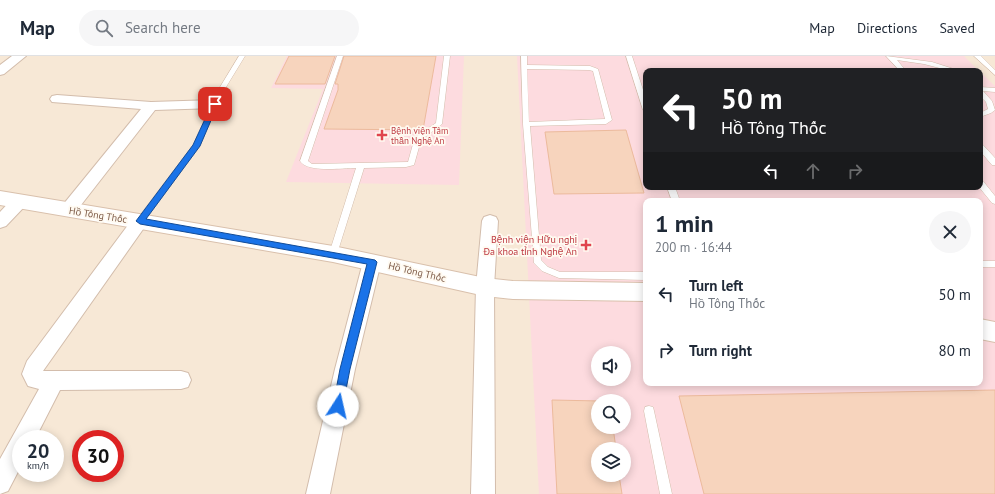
<!DOCTYPE html>
<html lang="en">
<head>
<meta charset="utf-8">
<style>
	:root { --surface:#fff; --page:#f6f6f7; --text:#1f2937; --muted:#747a83; --line:#e0e1e3 }
	body { margin:0; font-family:"PT Sans",sans-serif; background:var(--page); color:var(--text); height:100vh; display:flex; flex-direction:column; font-size:15px; white-space:nowrap }
	* { box-sizing:border-box; margin:0 }
	p { font-size:13px; color:var(--muted) }
	.icon { flex:none; width:22px; height:22px; fill:none; stroke:currentColor; stroke-width:2; stroke-linecap:round; stroke-linejoin:round }
	.map { position:relative; flex:1; overflow:hidden }
	.details { position:absolute; left:643px; top:142px; width:340px; height:188px; display:flex; flex-direction:column; background:var(--surface); border-radius:8px; box-shadow:0 2px 10px #0003 }
	.details>* { flex:none }
	.guide { position:absolute; left:643px; top:12px; width:340px; height:122px; border-radius:8px; box-shadow:0 2px 10px #0003; background:#202124; color:#fff; overflow:hidden }
	.tools { position:absolute; left:591px; top:290px; display:grid; gap:8px }
	.tools a { display:grid; place-items:center; width:40px; height:40px; border-radius:50%; background:var(--surface); box-shadow:0 2px 10px #0003; font-size:20px }
	.speed { position:absolute; left:12px; top:374px; display:flex; gap:8px; font-size:20px; font-weight:700; text-align:center }
	.speed>* { display:grid; place-content:center; width:52px; height:52px; border-radius:50%; background:var(--surface); box-shadow:0 2px 10px #0003; line-height:1 }
	.speed small { font-size:10px; font-weight:400 }
	.speed .limit { border:6px solid #d22; background:#fff; color:#111 }
	.pin { position:absolute; display:grid; place-items:center; width:34px; height:34px; color:#fff; margin:-17px; border-radius:8px; box-shadow:0 2px 6px #0006 }
	.me { position:absolute; width:44px; margin:-22px; rotate:10deg; stroke-linejoin:round; filter:drop-shadow(0 0 3px #0008) }
	.turn { display:flex; align-items:center; gap:14px; height:84px; padding:0 12px; font-size:18px }
	.turn .icon { width:52px; height:52px; stroke-width:2.5 }
	.turn b { display:block; font-size:28px; line-height:34px }
	.lanes { display:flex; align-items:center; height:38px; padding:0 12px; background:#0003; justify-content:center; gap:20px; direction:ltr }
	.lanes .off { opacity:.35 }
	.round { display:grid; place-items:center; flex:none; width:42px; height:42px; border-radius:21px; background:var(--page) }
	.summary { display:flex; align-items:center; justify-content:space-between; height:68px; padding:0 12px }
	h1 { font-size:24px; font-weight:700; line-height:30px }
	ul { padding:0; list-style:none }
	li { display:flex; align-items:center; gap:12px; height:56px; padding:0 12px }
	li div { flex:1 }
	li b { display:block; font-size:15px }
	li em { font-style:normal }
	header { display:flex; align-items:center; gap:24px; box-sizing:border-box; height:56px; padding:0 20px; background:var(--surface); border-bottom:1px solid var(--line) }
	header strong { font-size:19px }
	nav { display:flex; gap:22px; margin-inline-start:auto; font-size:14px }
	.search { width:280px; height:36px; background:var(--page); display:flex; align-items:center; gap:10px; box-sizing:border-box; padding:0 14px; border-radius:22px; color:var(--muted); font-size:15px }
	.map>svg:first-child { display:block }
	.residential { fill:#f7e8d6; fill-rule:evenodd }
	.medical { fill:#fddbdf; fill-rule:evenodd }
	.building { fill:#f7d4bd; stroke:#ecba9c }
	.lines { fill:none; stroke-linecap:round; stroke-linejoin:round }
	.lane-casing { stroke:#d3bdac; stroke-width:1 }
	.street-casing { stroke:#d3bdac; stroke-width:2 }
	.secondary-casing { stroke:#d9c0ac; stroke-width:2 }
	.lane { fill:#fff; fill-rule:evenodd }
	.street { fill:#fff; fill-rule:evenodd }
	.secondary { fill:#fff; fill-rule:evenodd }
	.route { fill:#1a73e8; stroke:#114b97 }
	.health-dot { fill:#e0444e; stroke:#fffaf1; stroke-width:1.5 }
	.labels { text-anchor:middle; dominant-baseline:central; stroke-width:3.5; stroke-linejoin:round; paint-order:stroke }
	.far-health-label { font-size:9px; fill:#be3a42; stroke:#fffaf1; text-anchor:start }
	.street-label { font-size:10px; fill:#7d5b48; stroke:#fffaf1 }
	.health-label { font-size:10px; fill:#be3a42; stroke:#fffaf1; text-anchor:end }
</style>
</head>
<body>
<header>
<strong>Map</strong>
<div class="search"><svg class="icon" aria-label="search" viewBox="0 0 24 24"><circle cx="10" cy="10" r="6"/><path d="M15 15l6 6"/></svg>Search here</div>
<nav><a>Map</a><a>Directions</a><a>Saved</a></nav>
</header>
<div class="map">
<svg width="995" height="438" viewBox="0 0 995 438">
	<rect width="100%" height="100%" fill="#fef6e9"/>
	<path class="residential" d="M0,0H995V438H0ZM646,15H980V131H646ZM646,145H980V327H646ZM598,297H624V323H598ZM598,345H624V371H598ZM21,383H55V417H21ZM81,383H115V417H81ZM598,393H624V419H598Z"/>
	<path class="medical" d="M287,0H464L459,129L286,126L323,33L271,32Z
		M517,0H964L979,15H646V131H980V16L995,30V438H539ZM646,145H980V327H646ZM598,297H624V323H598ZM598,345H624V371H598ZM598,393H624V419H598Z"/>
	<path class="building" d="M289,0H335L325,28H275Z
		M344,0H436L423,74L324,73L338,34V28H335Z
		M626,74L644,137L554,138L545,76Z
		M995,334V438H704L679,340Z
		M552,344L600,345H598V371H613L616,393H598V419H619L622,438H557Z"/>
	<g class="lines">
		<defs>
			<path id="lane" d="M239,0H245L223,36L200,90L143,167H137L136,165L137,163L193,89L217,36Z
				M337,0H343L308,105L312,108L408,106L415,81L436,67L444,0H450L442,68L421,84L414,109L406,111L364,112L337,198L333,201L329,198L356,112C343,112 307,117 300,105Z
				M521,0H527V9L590,10L598,13L612,64L606,68L530,70L541,204L548,211L560,216H646V224L559,222L542,215L534,207L523,68ZM527,13L589,14L593,15L605,63L529,66Z
				M626,0H632L646,43V56L643,54Z
				M886,0L932,6L960,15H951L924,8L897,4L906,15H900Z
				M974,0H981L995,14V19Z
				M980,31L995,32V36L983,35L992,45L995,54L991,57L980,61V57L988,53L986,46L980,40Z
				M980,89H983L995,102V109H992L980,95Z
				M980,124L983,125L995,140V148L992,147L979,131Z
				M667,131H675L680,145H672Z
				M980,205H995V211H980Z
				M649,350L653,351L654,355L672,438H660L644,355L645,351Z"/>
			<path id="street" d="M12,0H26L4,18L0,19V9Z
				M57,39L151,46L215,44L220,45L222,48L220,51L215,52L155,54L74,158L68,160L62,158L60,154L62,150L141,53L52,46L50,43L52,40Z
				M20,139L26,141L28,145L26,149L6,170L0,172V156L14,141Z
				M140,159L146,161L148,165L146,169L43,315H181L188,317L191,324L188,331L181,333L60,334L35,383H21V410L8,435L0,438V403L39,333L28,330L22,318L27,305L134,161Z
				M490,159L496,161L498,165L494,231L495,438H471L476,231L482,165L484,161Z
				M372,199L378,201L381,206L355,313L330,438H306L335,313L363,206L366,201Z"/>
			<path id="secondary" d="M0,135L333,190L485,222L513,225L646,227V245L513,243L485,240L333,206L0,149Z
				M980,263L995,266V286L980,283Z"/>
		</defs>
		<use href="#lane" class="lane-casing"/>
		<use href="#street" class="street-casing"/>
		<use href="#secondary" class="secondary-casing"/>
		<use href="#lane" class="lane"/>
		<use href="#street" class="street"/>
		<use href="#secondary" class="secondary"/>
	</g>
	<path class="route" d="M215,46L218,48L200,90L146,163L375,204L377,206L350,313L342,354L338,355L335,354L333,350L340,313L367,208L140,168L136,165L193,89L212,48Z"/>
	<g class="health-dot">
		<path d="M380 73h4v4h4v4h-4v4h-4v-4h-4v-4h4z"/>
		<path d="M584 183h4v4h4v4h-4v4h-4v-4h-4v-4h4z"/>
	</g>
	<g class="labels">
		<g class="far-health-label">
			<text x="391" y="74">Bệnh viện Tâm<tspan x="391" dy="10">thần Nghệ An</tspan></text>
		</g>
		<g class="street-label">
			<text transform="translate(98 159) rotate(9)">Hồ Tông Thốc</text>
			<text transform="translate(417 216) rotate(13)">Hồ Tông Thốc</text>
		</g>
		<g class="health-label">
			<text x="577" y="183">Bệnh viện Hữu nghị<tspan x="577" dy="12">Đa khoa tỉnh Nghệ An</tspan></text>
		</g>
	</g>
</svg>
<div class="tools">
<a><svg class="icon" aria-label="sound" viewBox="0 0 24 24"><path d="M4 9h4l5-4v14l-5-4H4zM17 9q2 3 0 6"/></svg></a>
<a><svg class="icon" aria-label="search" viewBox="0 0 24 24"><circle cx="10" cy="10" r="6"/><path d="M15 15l6 6"/></svg></a>
<a><svg class="icon" aria-label="layers" viewBox="0 0 24 24"><path d="M12 4l9 5-9 5-9-5zM3 14l9 5 9-5"/></svg></a>
</div>
<div class="speed"><div>20<small>km/h</small></div><div class="limit">30</div></div>
<div class="pin" style="left:215px;top:48px;background:#d93025"><svg class="icon" aria-label="arrive" viewBox="0 0 24 24"><path d="M6 21V4h12l-3 4 3 4H6"/></svg></div>
<svg class="me" style="left:338px;top:350px" viewBox="-20 -20 40 40"><circle r="19" fill="#fff"/><path d="M0-13L10 11 0 6-10 11z" fill="#1a73e8"/></svg>
<div class="guide">
<div class="turn"><svg class="icon" aria-label="left" viewBox="0 0 24 24"><path d="M17 20v-9H6M10 6l-5 5 5 5"/></svg><div><b>50 m</b>Hồ Tông Thốc</div></div>
<div class="lanes"><svg class="icon" aria-label="left" viewBox="0 0 24 24"><path d="M17 20v-9H6M10 6l-5 5 5 5"/></svg><svg class="icon off" aria-label="ahead" viewBox="0 0 24 24"><path d="M12 20V5M6 11l6-6 6 6"/></svg><svg class="icon off" aria-label="right" viewBox="0 0 24 24"><path d="M7 20v-9h11M14 6l5 5-5 5"/></svg></div>
</div>
<section class="details">
<div class="summary"><div><h1>1 min</h1><p>200 m · 16:44</p></div><a class="round"><svg class="icon" aria-label="close" viewBox="0 0 24 24"><path d="M6 6l12 12M18 6L6 18"/></svg></a></div>
<ul>
<li><svg class="icon" aria-label="left" viewBox="0 0 24 24"><path d="M17 20v-9H6M10 6l-5 5 5 5"/></svg><div><b>Turn left</b><p>Hồ Tông Thốc</p></div><em>50 m</em></li>
<li><svg class="icon" aria-label="right" viewBox="0 0 24 24"><path d="M7 20v-9h11M14 6l5 5-5 5"/></svg><div><b>Turn right</b></div><em>80 m</em></li>
</ul>
</section>
</div>
</body>
</html>
